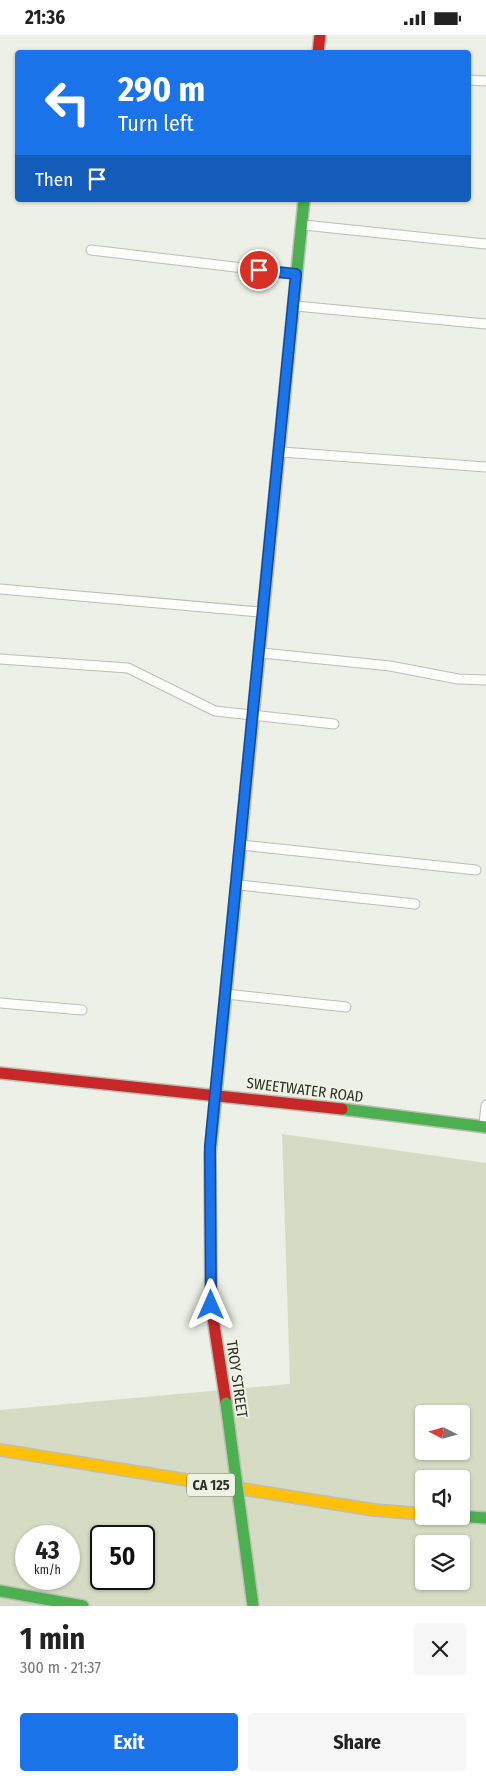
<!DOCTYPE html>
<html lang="en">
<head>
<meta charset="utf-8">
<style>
	:root { --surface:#fff; --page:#f6f6f6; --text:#222; --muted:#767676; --accent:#1a73e8 }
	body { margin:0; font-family:"Fira Sans Condensed",sans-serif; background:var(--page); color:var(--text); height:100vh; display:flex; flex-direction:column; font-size:19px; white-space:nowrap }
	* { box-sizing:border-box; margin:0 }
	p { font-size:16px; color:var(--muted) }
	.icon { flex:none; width:28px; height:28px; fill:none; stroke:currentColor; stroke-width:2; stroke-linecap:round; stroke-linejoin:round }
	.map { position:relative; height:1571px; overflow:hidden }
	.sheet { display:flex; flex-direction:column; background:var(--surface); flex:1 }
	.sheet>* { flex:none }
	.top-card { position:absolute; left:15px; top:15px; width:456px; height:152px; border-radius:5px; box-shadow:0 1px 4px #0004; background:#1a73e8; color:#fff; overflow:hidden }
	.needle { width:32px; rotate:276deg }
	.tools { position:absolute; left:415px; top:1370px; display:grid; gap:10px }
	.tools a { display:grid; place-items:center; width:55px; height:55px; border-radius:5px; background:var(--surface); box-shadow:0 1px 4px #0004; font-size:25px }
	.speed { position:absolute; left:15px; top:1490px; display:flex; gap:10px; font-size:25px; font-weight:700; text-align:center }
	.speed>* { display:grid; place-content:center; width:65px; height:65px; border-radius:50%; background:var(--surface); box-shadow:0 1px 4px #0004; line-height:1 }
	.speed small { font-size:12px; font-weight:400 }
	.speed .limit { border:2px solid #111; border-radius:8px; background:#fff; color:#111 }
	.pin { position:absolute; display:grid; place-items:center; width:42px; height:42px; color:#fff; margin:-21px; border:2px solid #fff; border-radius:50%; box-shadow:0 1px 5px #0007 }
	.me { position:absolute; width:55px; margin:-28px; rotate:0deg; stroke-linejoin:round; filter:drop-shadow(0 0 4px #0008) }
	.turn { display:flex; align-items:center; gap:18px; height:105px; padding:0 20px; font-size:22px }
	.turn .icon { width:65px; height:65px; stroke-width:2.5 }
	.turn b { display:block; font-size:35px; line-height:42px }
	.then { display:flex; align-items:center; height:48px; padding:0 20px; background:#0003; gap:10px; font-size:19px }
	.round { display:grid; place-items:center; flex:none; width:52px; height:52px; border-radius:5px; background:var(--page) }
	.overview { display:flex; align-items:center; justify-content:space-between; height:85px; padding:0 20px }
	h1 { font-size:30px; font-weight:700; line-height:38px }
	.action { display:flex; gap:10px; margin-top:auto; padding:10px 20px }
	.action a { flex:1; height:58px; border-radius:5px; background:var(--accent); color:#fff; font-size:20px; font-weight:700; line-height:58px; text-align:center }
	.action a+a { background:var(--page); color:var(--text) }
	.status { display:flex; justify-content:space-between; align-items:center; height:35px; padding:0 25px; background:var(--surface); direction:ltr }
	.status svg { height:14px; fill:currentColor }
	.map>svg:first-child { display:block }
	.green { fill:#d6dcc3; fill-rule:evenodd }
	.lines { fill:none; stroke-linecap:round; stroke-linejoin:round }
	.lane-casing { stroke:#bcbeb7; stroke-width:11 }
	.fast-casing { stroke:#bcbeb7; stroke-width:14 }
	.slow-casing { stroke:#bcbeb7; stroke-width:14 }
	.jam-casing { stroke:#bcbeb7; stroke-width:14 }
	.lane { stroke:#fcfdfb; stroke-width:9 }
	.fast { stroke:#4caf50; stroke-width:11 }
	.slow { stroke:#ffc107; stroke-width:11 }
	.jam { stroke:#c62828; stroke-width:11 }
	.fast-bridge-casing { stroke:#bcbeb7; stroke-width:14; stroke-linecap:butt }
	.fast-bridge { stroke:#4caf50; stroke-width:11 }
	.route-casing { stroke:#114b97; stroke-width:12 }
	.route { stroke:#1a73e8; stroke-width:9 }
	.labels { text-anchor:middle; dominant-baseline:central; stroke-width:4; stroke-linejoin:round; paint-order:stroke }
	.shield { fill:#eff3e3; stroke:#696a62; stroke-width:1 }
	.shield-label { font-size:14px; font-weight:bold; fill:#2f302a }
	.street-label { font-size:15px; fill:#2f302a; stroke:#eff3e3 }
</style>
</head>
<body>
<div class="status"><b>21:36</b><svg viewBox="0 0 49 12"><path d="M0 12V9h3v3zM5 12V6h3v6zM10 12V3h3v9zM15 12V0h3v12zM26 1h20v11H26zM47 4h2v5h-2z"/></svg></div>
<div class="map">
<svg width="486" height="1571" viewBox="0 0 486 1571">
	<rect width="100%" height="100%" fill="#edf0e6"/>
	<path class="green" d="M282,1099L486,1128V1571H0V1375L290,1349ZM424,1379H461V1416H424ZM424,1444H461V1481H424ZM26,1501H69V1544H26ZM101,1501H144V1544H101ZM424,1509H461V1546H424Z"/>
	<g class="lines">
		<defs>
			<path id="lane" d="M469,45L486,46
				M304,190L486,209
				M91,215L294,239
				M296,271L486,289
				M282,417L486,432
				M0,554L260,577
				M262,618L390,631L458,644L486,645
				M0,624L128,633L215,676L334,689
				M241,810L476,835
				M239,850L415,869
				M226,959L346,972
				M0,968L82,975
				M484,1089L486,1070"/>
			<path id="fast" d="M283,376L304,165
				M342,1074L486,1092
				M210,1120L242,794
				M458,1481L486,1483
				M0,1556L83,1571"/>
			<path id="slow" d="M242,794L283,376
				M0,1415L374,1475L424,1479"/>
			<path id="jam" d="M318,18L320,0
				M0,1038L342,1074
				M210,1120L211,1270L226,1368"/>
		</defs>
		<use href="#lane" class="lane-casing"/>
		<use href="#fast" class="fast-casing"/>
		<use href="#slow" class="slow-casing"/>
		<use href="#jam" class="jam-casing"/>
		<use href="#lane" class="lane"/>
		<use href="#fast" class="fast"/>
		<use href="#slow" class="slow"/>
		<use href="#jam" class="jam"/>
		<defs>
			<path id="fast-bridge" d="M226,1368L253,1571"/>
		</defs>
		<use href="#fast-bridge" class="fast-bridge-casing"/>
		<use href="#fast-bridge" class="fast-bridge"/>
	</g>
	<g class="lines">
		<defs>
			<path id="route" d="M211,1270L210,1111L296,239L259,235"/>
		</defs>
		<use href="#route" class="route-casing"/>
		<use href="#route" class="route"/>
	</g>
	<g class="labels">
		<rect class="shield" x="187" y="1438.5" width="48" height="23" rx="4"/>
		<g class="shield-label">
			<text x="211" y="1450">CA 125</text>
		</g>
		<g class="street-label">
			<text transform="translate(305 1055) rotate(7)">SWEETWATER ROAD</text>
			<text transform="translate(237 1344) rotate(82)">TROY STREET</text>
		</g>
	</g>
</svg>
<div class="tools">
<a><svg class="needle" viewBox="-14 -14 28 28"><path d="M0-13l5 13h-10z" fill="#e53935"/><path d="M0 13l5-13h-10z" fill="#767676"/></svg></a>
<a><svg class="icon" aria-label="sound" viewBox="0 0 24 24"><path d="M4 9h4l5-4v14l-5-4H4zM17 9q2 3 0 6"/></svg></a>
<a><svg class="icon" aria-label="layers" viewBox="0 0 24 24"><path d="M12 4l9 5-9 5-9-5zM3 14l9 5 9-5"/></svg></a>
</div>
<div class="speed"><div>43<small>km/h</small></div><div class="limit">50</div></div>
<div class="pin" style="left:259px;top:235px;background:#d93025"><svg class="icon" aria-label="arrive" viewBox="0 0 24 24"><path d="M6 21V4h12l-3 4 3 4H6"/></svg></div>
<svg class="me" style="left:211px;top:1270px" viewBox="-20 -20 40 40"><path d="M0-17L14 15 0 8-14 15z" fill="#1a73e8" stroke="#fff" stroke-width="4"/></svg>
<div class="top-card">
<div class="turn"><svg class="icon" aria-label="left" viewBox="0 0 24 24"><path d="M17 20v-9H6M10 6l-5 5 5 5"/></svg><div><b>290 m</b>Turn left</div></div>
<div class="then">Then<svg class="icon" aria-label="arrive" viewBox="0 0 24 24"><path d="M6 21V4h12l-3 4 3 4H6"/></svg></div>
</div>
</div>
<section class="sheet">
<div class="overview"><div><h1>1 min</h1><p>300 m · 21:37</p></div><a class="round"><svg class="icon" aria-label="close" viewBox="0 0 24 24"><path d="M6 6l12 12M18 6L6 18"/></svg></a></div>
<div class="action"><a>Exit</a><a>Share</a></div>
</section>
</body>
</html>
